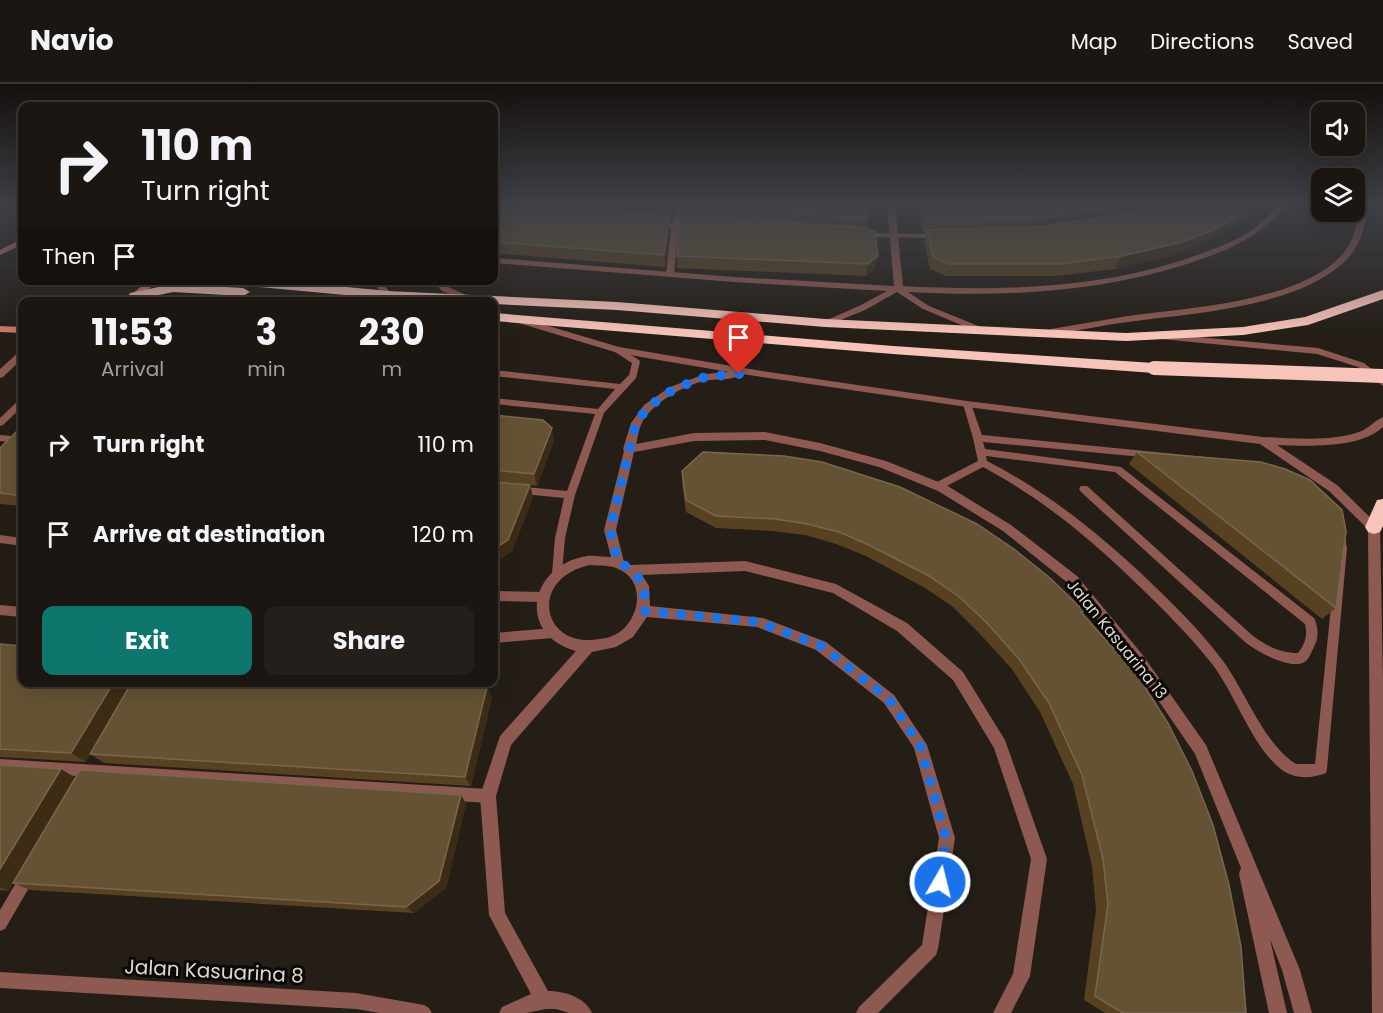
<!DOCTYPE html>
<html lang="en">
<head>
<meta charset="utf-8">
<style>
	:root { --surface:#1b1611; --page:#241f1a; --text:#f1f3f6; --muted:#a09f9f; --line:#393531; --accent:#0f766e }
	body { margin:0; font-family:Poppins,sans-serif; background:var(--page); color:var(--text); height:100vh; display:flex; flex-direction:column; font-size:22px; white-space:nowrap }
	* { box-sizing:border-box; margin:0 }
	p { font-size:20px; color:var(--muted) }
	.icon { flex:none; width:33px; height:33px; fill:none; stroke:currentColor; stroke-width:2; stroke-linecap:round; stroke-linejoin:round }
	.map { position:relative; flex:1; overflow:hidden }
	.sheet { position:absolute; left:18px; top:213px; width:480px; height:390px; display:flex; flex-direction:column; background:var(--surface); border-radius:12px; box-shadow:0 6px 24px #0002,0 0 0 2px var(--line) }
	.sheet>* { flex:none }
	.guide { position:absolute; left:18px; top:18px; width:480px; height:183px; border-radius:12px; box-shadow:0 6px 24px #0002,0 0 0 2px var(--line); background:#1b1611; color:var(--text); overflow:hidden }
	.controls { position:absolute; left:1311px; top:18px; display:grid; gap:12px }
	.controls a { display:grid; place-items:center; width:54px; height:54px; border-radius:12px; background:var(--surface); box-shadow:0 6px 24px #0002,0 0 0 2px var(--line); font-size:30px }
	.pin { position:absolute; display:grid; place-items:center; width:51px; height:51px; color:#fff; margin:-62px -26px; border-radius:50% 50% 50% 0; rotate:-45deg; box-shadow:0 0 6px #0007 }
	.pin .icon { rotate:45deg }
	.me { position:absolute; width:66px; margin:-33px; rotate:8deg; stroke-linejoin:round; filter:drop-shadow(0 0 4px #0008) }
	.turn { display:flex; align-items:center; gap:21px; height:126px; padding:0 24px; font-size:27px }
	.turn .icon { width:78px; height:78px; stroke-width:2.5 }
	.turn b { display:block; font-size:42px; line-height:51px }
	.then { display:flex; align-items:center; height:57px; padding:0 24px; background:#0003; gap:12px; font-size:22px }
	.eta { display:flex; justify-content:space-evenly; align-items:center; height:102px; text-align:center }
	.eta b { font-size:36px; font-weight:700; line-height:42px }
	.action { display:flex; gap:12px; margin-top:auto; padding:12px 24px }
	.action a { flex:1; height:69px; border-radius:12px; background:var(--accent); color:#fff; font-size:24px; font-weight:700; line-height:69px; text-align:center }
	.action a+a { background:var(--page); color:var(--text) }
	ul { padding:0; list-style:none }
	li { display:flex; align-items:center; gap:18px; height:90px; padding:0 24px }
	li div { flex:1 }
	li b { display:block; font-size:22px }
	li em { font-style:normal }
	header { display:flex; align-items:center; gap:36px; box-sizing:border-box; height:84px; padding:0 30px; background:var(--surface); border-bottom:2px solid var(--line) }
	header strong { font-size:28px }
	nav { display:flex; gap:33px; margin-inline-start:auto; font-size:21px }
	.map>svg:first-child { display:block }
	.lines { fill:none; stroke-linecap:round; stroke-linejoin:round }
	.service { fill:#8d5950; fill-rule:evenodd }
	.minor { fill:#8d5950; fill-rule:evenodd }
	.secondary { fill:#cc796b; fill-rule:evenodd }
	.motorway { fill:#f8c3b9; fill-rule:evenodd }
	.motorway-bridge { stroke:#f8c3b9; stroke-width:14 }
	.wall { fill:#574121 }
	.shaded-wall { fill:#3d2c15 }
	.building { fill:#655234; stroke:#78674d; stroke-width:1.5 }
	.route { stroke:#1a73e8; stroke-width:10; stroke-dasharray:0 18 }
	.labels { text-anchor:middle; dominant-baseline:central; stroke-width:6; stroke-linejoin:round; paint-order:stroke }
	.street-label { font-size:16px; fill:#dcd8d3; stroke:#0b0906 }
	.near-street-label { font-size:20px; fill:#dcd8d3; stroke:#0b0906 }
</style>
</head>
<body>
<header>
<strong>Navio</strong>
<nav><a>Map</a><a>Directions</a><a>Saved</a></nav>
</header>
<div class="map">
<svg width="1383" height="929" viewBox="0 0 1383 929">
	<rect width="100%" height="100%" fill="#241e17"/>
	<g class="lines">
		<path class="service" d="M677,121H683L679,140L694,141L698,143L694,145L678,144L674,191L670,193L666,191L671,143L655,142L652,140L655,138L672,139Z
			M859,149L939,150L943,152L939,154L862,153L858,151Z
			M371,196H379L391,209V213H385Z
			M618,263L639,276L640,278L636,294L604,329L575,411L565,454L562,489L561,492H553L552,489L555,454L564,414L494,407V400L567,407L595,330L494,320V314L598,325L615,305L494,292V286L620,300L629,291L632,279L615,268L614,266Z
			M22,315V323L3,341L0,342V334L19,316Z
			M967,317L971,320L982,351L1226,375L1273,384L1296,393L1319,409L1341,433L1347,464L1327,685L1326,689C1311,695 1295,695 1282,686C1252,663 1236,611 1212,580C1190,552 1164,526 1138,501C1091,455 1041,414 983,383L941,405H935L933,402L935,399L978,377L973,354L963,320ZM983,358L1226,381L1268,389L1290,399L1311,415L1332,437L1337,464L1315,680H1296C1263,660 1244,603 1220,573C1198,544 1171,518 1145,493C1097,448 1046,407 987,377L986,372L1115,388L1305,540C1308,551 1305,560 1298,569C1280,569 1267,562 1253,552L1087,402H1081L1079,405L1081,408L1245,558C1256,567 1292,588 1306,577C1309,574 1311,569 1313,565C1319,554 1319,545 1314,534L1121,383L985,365Z
			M0,351L22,353V359L0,357Z
			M0,451L22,454V462L0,459Z
			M494,507L543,508L547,510L549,513L547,516L543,518L494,517Z
			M0,521L22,523V533L0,531Z
			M553,544L557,546L559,549L557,552L553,554L494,559V549Z
			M0,675L488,705L493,707L495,712L493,717L488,719L0,687Z
			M29,783L34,785L36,790L34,795L5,845L0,847V826L24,785Z
			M0,888L356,909L424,921L429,924L432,929H380L356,925L0,904Z"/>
		<path class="minor" d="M887,121H895L903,202C997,207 1091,205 1180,177C1206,168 1234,159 1256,143C1265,137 1271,128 1279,121H1287C1259,154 1227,167 1187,180C1096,209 1002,213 908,208L929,222L981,243L983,245L978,248L923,225L897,208L865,226L828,241L825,242L820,239L859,222L887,207L734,198L494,179V174L734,193L894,202Z
			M1359,121H1367C1366,143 1360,164 1343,179C1293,224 1193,229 1128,238C1102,241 1077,247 1051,251L1046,248L1051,245C1077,241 1102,236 1128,232C1189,224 1297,218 1341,172C1354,158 1358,140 1359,121Z
			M433,196H442L448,203L475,215L470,218L442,207Z
			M515,232L619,263L756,286L967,317L1263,353C1294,354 1329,358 1359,348C1368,345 1374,337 1383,333V343C1360,365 1307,362 1277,361L1337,401L1380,443L1383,595V929H1372L1368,445L1329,407L1260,360L967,323L742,290C735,296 720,295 710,296C689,298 649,320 641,341C638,347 638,354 636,360L694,349L765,348L820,359L886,377L946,401L1011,441L1077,492L1142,570L1206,661L1300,886L1312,929H1294L1282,886L1270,855L1287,929H1269L1239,790L1241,784L1195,670L1132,578L1069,500L1003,447L938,407L879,383L820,367L765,356L694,357L634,368L616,446L624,478L631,481L745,477L836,500L907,539L963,588L1005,656L1047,775L1030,892L1011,929H993L1013,890L1031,775L994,664L953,596L897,547L833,509L745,487L642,491L649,502L650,522L763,534L826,558L894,611L927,661L955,754L938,865L936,871L878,929H856L859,923L922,861L939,754L914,664L884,619L816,566L757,543L647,533L633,553L616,563L592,568L511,661L496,712L505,829L548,907C564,907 585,913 592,929H569L556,925H546L526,929H499L502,923L531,910L489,831L480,712L500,652L576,567C516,551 529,481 587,472C595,471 603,473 611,473L604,446L624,367L623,365L631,339L644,321L670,303L705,290L729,288L618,269L512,237L510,235ZM590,481C597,482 606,481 613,483C641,491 643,521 627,541C620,550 610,554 599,555C541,565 528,494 590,481Z
			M1164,250L1318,264L1364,279L1383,294V302L1358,283L1317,270L1161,255L1159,253Z
			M22,267V275L3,293L0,294V285L19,268Z"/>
		<path class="secondary" d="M19,156H22V161L0,171V166Z
			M150,196H160L132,218H121Z
			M0,242L22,243V249L0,248Z"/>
		<path class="motorway" d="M220,196H274L388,207L617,218L825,235L1126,249L1243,243L1305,233L1383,206V215L1308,241L1243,251L1126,257L825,243L617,226L494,220V218L388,215L226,200Z
			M173,200L243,204L250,208L243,212L173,208L135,216L128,212L130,209Z
			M494,229L893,262L1154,279L1161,284L1154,289L893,270L494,237Z
			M1383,415V442L1380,448L1374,450L1368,448L1365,443L1377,416Z"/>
		<path class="motorway-bridge" d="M1154,284L1383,292"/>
	</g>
	<path class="wall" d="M514,121H675L671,136H669V144L665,183L494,169V136L506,126L514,123Z
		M916,121H1264L1254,130L1224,148L1202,160L1172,171L1115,185L1056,192H946L930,185L924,158L926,148H923Z
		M682,124L868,135L866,143L875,184L866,192L677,184V172L682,133Z
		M494,331L554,356L537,402L530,401L533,413L512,467L494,479Z
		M22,342V422L0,420V364Z
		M1137,368L1336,524L1322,535L1129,380Z
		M682,387L1084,527L1082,530L1246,929H1105L1084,916L1096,826L1092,782L1073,700L1040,628L1012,585L978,548L953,523L925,504L866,472L836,460L805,451L773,447L716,444L686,428L682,399Z
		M0,560L22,598L492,613L471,702L104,679L90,670L86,678L0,673Z
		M0,681L75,694L461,711L466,720L446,804L414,829L30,806L13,799L9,807L0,806Z"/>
	<path class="shaded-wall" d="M672,121H675L671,136V124Z
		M1126,121H1156L1113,135L1032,147L1036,135Z
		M1256,121H1264L1254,130L1224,148L1202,160L1172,171L1115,185L1121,172Z
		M669,132V144L665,183L664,171Z
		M878,172L875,184L866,192L868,180Z
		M552,344L554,356L537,402L534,390Z
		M530,401L533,413L512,467L494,479V465Z
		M114,598H133L86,678L71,669Z
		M487,603L492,613L471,702L465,693Z
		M61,685L76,694L9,807L0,803V785Z
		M461,711L466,720L446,804L414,829L406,823Z"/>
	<path class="building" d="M622,121H672L671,124Z
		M682,121H866L868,135L682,124Z
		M922,121H1126L1119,123L1036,135L926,136Z
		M1151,121H1256L1231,136L1209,148L1179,159L1121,172L1061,180H949L933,173L927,146L1037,143L1121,131Z
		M508,122L669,132L664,171L494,158V136L501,125L506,126Z
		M680,132L869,144V146H875L878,172L868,180L677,172Z
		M494,331L543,336L552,344L534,390L494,386Z
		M22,342V412L0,409V364Z
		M703,368L784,372L822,378L900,403L977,440L1014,465L1050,494L1084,527L1081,528L1138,592L1168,639L1192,687L1213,741L1229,801L1241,863L1246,929H1123L1095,912L1108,820L1103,775L1082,691L1049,619L1019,575L985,537L958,512L929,492L869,461L839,448L807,440L775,435L716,432L686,416L682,387Z
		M1137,368L1261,378L1285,385L1310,396L1342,426L1346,447L1336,524Z
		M494,398L530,401L508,456L494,465Z
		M0,560L22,562V598H114L71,669L0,665Z
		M132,598H484L487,603L465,693L90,670Z
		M0,681L61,685L0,785Z
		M80,686L461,711L439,797L406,823L13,799Z"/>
	<linearGradient id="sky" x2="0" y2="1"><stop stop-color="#14100d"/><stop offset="0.48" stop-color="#3f4147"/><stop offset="1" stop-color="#3f4147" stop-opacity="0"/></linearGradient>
	<rect width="1383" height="251" fill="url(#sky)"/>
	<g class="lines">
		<path class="route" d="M739,290L705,293L674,305L648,323L636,339L610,446L618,478C639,488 648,504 644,527L758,538L821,562L889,615L920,661L946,754L940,798"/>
	</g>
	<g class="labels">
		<g class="street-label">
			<text transform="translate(1117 555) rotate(51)">Jalan Kasuarina 13</text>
		</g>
		<g class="near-street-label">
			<text transform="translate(214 887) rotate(3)">Jalan Kasuarina 8</text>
		</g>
	</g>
</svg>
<div class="controls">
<a><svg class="icon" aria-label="sound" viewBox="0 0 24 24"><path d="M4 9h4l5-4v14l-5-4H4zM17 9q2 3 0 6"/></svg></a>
<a><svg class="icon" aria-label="layers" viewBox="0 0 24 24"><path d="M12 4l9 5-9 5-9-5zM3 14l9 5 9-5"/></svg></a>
</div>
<div class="pin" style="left:739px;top:290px;background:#d93025"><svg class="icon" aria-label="arrive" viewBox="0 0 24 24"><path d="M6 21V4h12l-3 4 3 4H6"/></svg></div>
<svg class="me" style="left:940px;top:798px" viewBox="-20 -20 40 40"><circle r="17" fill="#1a73e8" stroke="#fff" stroke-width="3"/><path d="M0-11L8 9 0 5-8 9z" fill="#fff"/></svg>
<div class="guide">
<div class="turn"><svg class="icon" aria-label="right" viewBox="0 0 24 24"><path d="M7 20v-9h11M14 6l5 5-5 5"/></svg><div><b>110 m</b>Turn right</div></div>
<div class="then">Then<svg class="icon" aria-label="arrive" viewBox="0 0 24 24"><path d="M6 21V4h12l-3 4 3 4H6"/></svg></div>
</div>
<section class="sheet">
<div class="eta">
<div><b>11:53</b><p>Arrival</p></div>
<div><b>3</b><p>min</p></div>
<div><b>230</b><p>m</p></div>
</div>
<ul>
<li><svg class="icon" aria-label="right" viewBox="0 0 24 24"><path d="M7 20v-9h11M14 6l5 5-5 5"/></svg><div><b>Turn right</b></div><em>110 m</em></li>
<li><svg class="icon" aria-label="arrive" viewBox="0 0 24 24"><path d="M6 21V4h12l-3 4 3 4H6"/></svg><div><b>Arrive at destination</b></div><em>120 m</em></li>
</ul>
<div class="action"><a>Exit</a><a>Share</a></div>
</section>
</div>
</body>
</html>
